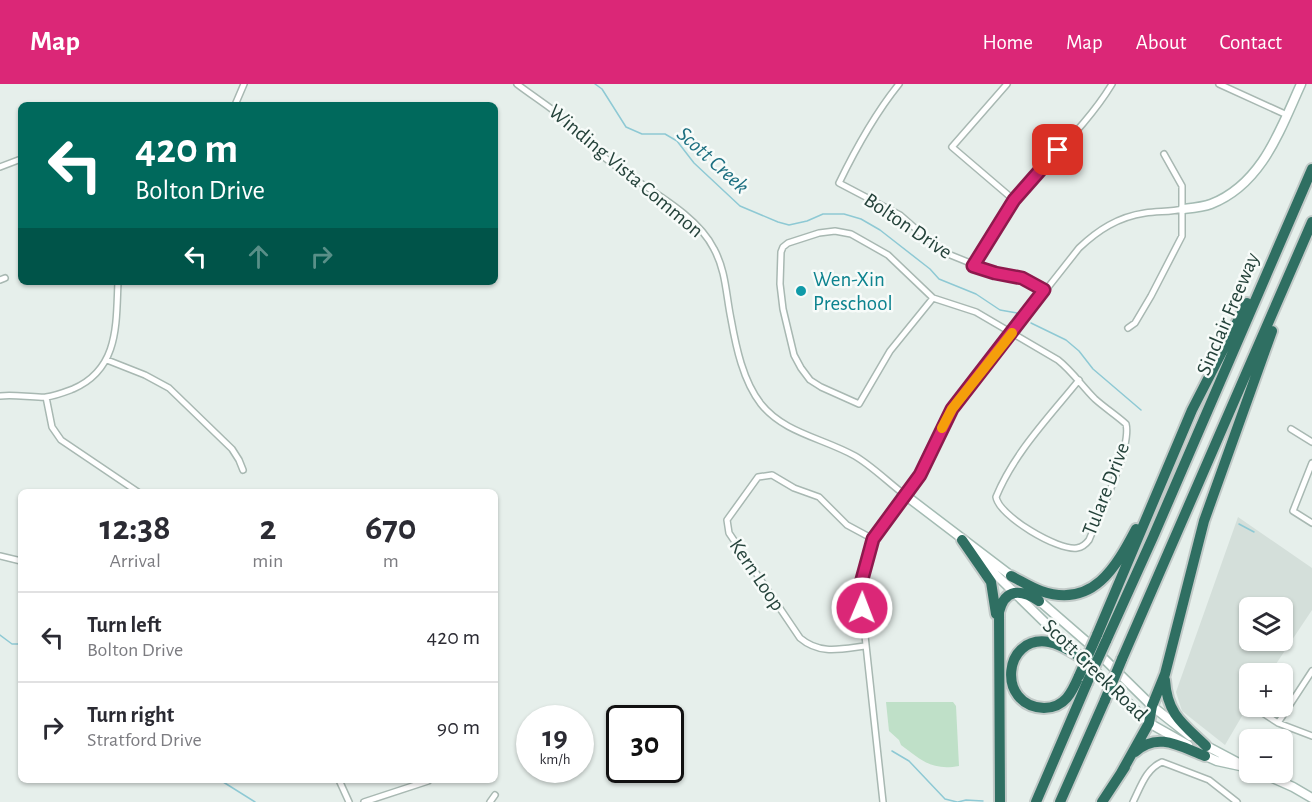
<!DOCTYPE html>
<html lang="en">
<head>
<meta charset="utf-8">
<style>
	:root { --surface:#fff; --page:#f7f7f7; --text:#2b2b33; --muted:#7c7c81; --line:#e1e1e2; --accent:#db2777 }
	body { margin:0; font-family:"Alegreya Sans",sans-serif; background:var(--page); color:var(--text); height:100vh; display:flex; flex-direction:column; font-size:22px; white-space:nowrap }
	* { box-sizing:border-box; margin:0 }
	p { font-size:20px; color:var(--muted) }
	.icon { flex:none; width:33px; height:33px; fill:none; stroke:currentColor; stroke-width:2; stroke-linecap:round; stroke-linejoin:round }
	.map { position:relative; flex:1; overflow:hidden }
	.panel { position:absolute; left:18px; top:405px; width:480px; height:294px; display:flex; flex-direction:column; background:var(--surface); border-radius:9px; box-shadow:0 2px 4px #0004 }
	.panel>* { flex:none }
	.banner { position:absolute; left:18px; top:18px; width:480px; height:183px; border-radius:9px; box-shadow:0 2px 4px #0004; background:#00695c; color:#fff; overflow:hidden }
	.buttons { position:absolute; left:1239px; top:513px; display:grid; gap:12px }
	.buttons a { display:grid; place-items:center; width:54px; height:54px; border-radius:9px; background:var(--surface); box-shadow:0 2px 4px #0004; font-size:30px }
	.speed { position:absolute; left:516px; top:621px; display:flex; gap:12px; font-size:30px; font-weight:700; text-align:center }
	.speed>* { display:grid; place-content:center; width:78px; height:78px; border-radius:50%; background:var(--surface); box-shadow:0 2px 4px #0004; line-height:1 }
	.speed small { font-size:15px; font-weight:400 }
	.speed .limit { border:3px solid #111; border-radius:9px; background:#fff; color:#111 }
	.pin { position:absolute; display:grid; place-items:center; width:51px; height:51px; color:#fff; margin:-26px; border-radius:12px; box-shadow:0 3px 9px #0006 }
	.me { position:absolute; width:66px; margin:-33px; rotate:1deg; stroke-linejoin:round; filter:drop-shadow(0 0 4px #0008) }
	.turn { display:flex; align-items:center; gap:21px; height:126px; padding:0 18px; font-size:27px }
	.turn .icon { width:78px; height:78px; stroke-width:2.5 }
	.turn b { display:block; font-size:42px; line-height:51px }
	.lanes { display:flex; align-items:center; height:57px; padding:0 18px; background:#0003; justify-content:center; gap:30px; direction:ltr }
	.lanes .off { opacity:.35 }
	.eta { display:flex; justify-content:space-evenly; align-items:center; height:102px; text-align:center }
	.eta b { font-size:36px; font-weight:700; line-height:42px }
	ul { padding:0; list-style:none }
	li { display:flex; align-items:center; gap:18px; height:90px; padding:0 18px; border-top:2px solid var(--line) }
	li div { flex:1 }
	li b { display:block; font-size:22px }
	li em { font-style:normal }
	header { display:flex; align-items:center; gap:36px; box-sizing:border-box; height:84px; padding:0 30px; background:var(--accent); color:#fff }
	header strong { font-size:28px }
	nav { display:flex; gap:33px; margin-inline-start:auto; font-size:21px }
	.map>svg:first-child { display:block }
	.built { fill:#d4dfda; fill-rule:evenodd }
	.green { fill:#bfe0c8 }
	.lines { fill:none; stroke-linecap:round; stroke-linejoin:round }
	.stream { stroke:#8ec9d4; stroke-width:1.5 }
	.street-casing { stroke:#a8b8b2; stroke-width:8 }
	.secondary-casing { stroke:#a4bbb3; stroke-width:11 }
	.highway-casing { stroke:#c2cac8; stroke-width:14 }
	.street { stroke:#fff; stroke-width:5 }
	.secondary { stroke:#fff; stroke-width:8 }
	.highway { stroke:#2f6f62; stroke-width:10 }
	.highway-bridge-casing { stroke:#c2cac8; stroke-width:14; stroke-linecap:butt }
	.highway-bridge { stroke:#2f6f62; stroke-width:10 }
	.route-casing { stroke:#8e194d; stroke-width:15 }
	.route { stroke:#db2777; stroke-width:10 }
	.slow { stroke:#f59e0b; stroke-width:10 }
	.culture-dot { fill:#0f9aa8; stroke:#f7fbf9; stroke-width:2 }
	.labels { text-anchor:middle; dominant-baseline:central; stroke-width:5; stroke-linejoin:round; paint-order:stroke }
	.street-label { font-size:21px; fill:#24423a; stroke:#f7fbf9 }
	.culture-label { font-size:21px; fill:#0d838f; stroke:#f7fbf9; text-anchor:start }
	.water-label { font-size:22px; font-style:italic; fill:#1c6f80; stroke:#f7fbf9 }
</style>
</head>
<body>
<header>
<strong>Map</strong>
<nav><a>Home</a><a>Map</a><a>About</a><a>Contact</a></nav>
</header>
<div class="map">
<svg width="1312" height="718" viewBox="0 0 1312 718">
	<rect width="100%" height="100%" fill="#e6efeb"/>
	<path class="built" d="M1238,433L1312,484V526L1270,589L1250,590L1249,620L1225,661L1182,627L1176,608ZM1250,524H1282V556H1250Z"/>
	<path class="green" d="M886,618H953L956,622L959,682C932,687 921,676 901,661L899,656L889,647Z"/>
	<g class="lines">
		<path class="stream" d="M595,0L602,5L626,43L642,50H665L677,57L694,79L740,122L778,138L789,141L807,137L823,130H844L861,135L880,146L930,185L939,195L976,210L1000,226L1017,229
			M1031,239L1066,256L1079,267L1093,285L1141,326
			M1239,440L1254,448
			M0,551L12,560H21
			M892,667L909,677L945,715L957,718
			M220,696L255,718
			M958,718L966,716L983,717"/>
		<defs>
			<path id="street" d="M517,0C534,13 552,24 568,38C581,49 591,62 604,73C637,101 695,126 714,165C726,187 726,211 731,235C736,263 743,297 761,320C784,349 823,354 855,372C872,382 889,399 905,411
				M899,0C874,31 856,64 839,99L900,131L933,160L948,170L995,189L1022,194L1044,206
				M1007,0L952,63L1014,116
				M1219,0L1287,31
				M235,21L244,0
				M0,83L21,75
				M973,182C986,160 998,136 1014,116C1046,77 1086,43 1112,0
				M0,196L5,194
				M933,214L890,267L859,320L821,303L810,296L801,284L794,271L783,225L780,200L781,168L783,163L788,159L819,149L835,147L851,150L888,171L933,214L976,228L1058,276C1072,287 1082,302 1095,315C1105,324 1116,331 1126,340C1132,363 1099,432 1089,456C1086,460 1083,463 1077,464C1058,467 999,432 996,413C1014,369 1049,333 1079,296
				M1128,244L1135,239L1151,212L1182,152V102L1164,70
				M107,276L145,291L169,304L232,365L239,376L243,386
				M0,312C16,310 31,314 46,313C55,312 65,308 73,305C119,285 116,241 118,198
				M46,313L52,343L61,356L138,408
				M1291,345L1312,358
				M1312,379L1293,427L1312,439
				M0,472L21,477
				M865,562C841,565 820,571 800,554L729,449L727,436L758,393L772,391L794,404L819,413L847,441L873,455
				M1252,622L1278,639L1312,652
				M1278,639L1312,587
				M339,696L349,718
				M364,718L428,697
				M490,718L495,711
				M883,718L862,524L861,499L873,455L920,391L952,325L1079,164C1098,146 1118,133 1145,129C1158,127 1171,128 1183,125
				M1133,718C1141,702 1146,685 1162,678L1209,696L1237,718"/>
			<path id="secondary" d="M1183,125C1192,124 1203,123 1211,120C1262,100 1280,46 1301,0
				M905,411L1014,494
				M979,474L1073,566
				M1035,513L1088,559L1152,622L1190,652
				M1091,583L1149,639L1188,661
				M1201,659L1250,685
				M1201,670L1217,677L1240,682
				M1259,688L1293,703L1312,714"/>
			<path id="highway" d="M962,456L991,498L996,530
				M1011,492C1021,497 1030,503 1041,507C1093,525 1116,483 1136,445
				M1097,551L1192,326L1247,219
				M1106,557L1153,453L1312,85
				M1122,575L1312,138
				M1079,592C1072,608 1065,624 1044,624C996,622 1003,550 1049,558C1061,560 1072,568 1082,574
				M1165,596C1167,630 1183,640 1206,662
				M1135,668C1158,647 1181,663 1205,672
				M1121,689L1149,639L1152,622L1165,590L1204,437L1272,247
				M1000,718L999,528C1005,504 1021,505 1039,517
				M1036,718L1087,599
				M1060,718L1105,616
				M1102,718L1125,683"/>
		</defs>
		<use href="#street" class="street-casing"/>
		<use href="#secondary" class="secondary-casing"/>
		<use href="#highway" class="highway-casing"/>
		<use href="#street" class="street"/>
		<use href="#secondary" class="secondary"/>
		<use href="#highway" class="highway"/>
		<defs>
			<path id="highway-bridge" d="M1079,592L1097,551
				M1087,599L1106,557
				M1105,616L1122,575"/>
		</defs>
		<use href="#highway-bridge" class="highway-bridge-casing"/>
		<use href="#highway-bridge" class="highway-bridge"/>
	</g>
	<g class="lines">
		<defs>
			<path id="route" d="M862,524L861,499L873,455L920,391L952,325L1044,206L1022,194L995,189L973,182L1014,116L1058,66"/>
		</defs>
		<use href="#route" class="route-casing"/>
		<use href="#route" class="route"/>
		<path class="slow" d="M942,344L952,325L1012,249"/>
	</g>
	<circle class="culture-dot" cx="801" cy="207" r="6"/>
	<g class="labels">
		<g class="street-label">
			<text transform="translate(626 87) rotate(40)">Winding Vista Common</text>
			<text transform="translate(908 142) rotate(34)">Bolton Drive</text>
			<text transform="translate(1228 230) rotate(-67)">Sinclair Freeway</text>
			<text transform="translate(1106 405) rotate(-69)">Tulare Drive</text>
			<text transform="translate(757 491) rotate(56)">Kern Loop</text>
			<text transform="translate(1095 586) rotate(44)">Scott Creek Road</text>
		</g>
		<g class="culture-label">
			<text x="813" y="195">Wen-Xin<tspan x="813" dy="24">Preschool</tspan></text>
		</g>
		<g class="water-label">
			<text transform="translate(713 76) rotate(42)">Scott Creek</text>
		</g>
	</g>
</svg>
<div class="buttons">
<a><svg class="icon" aria-label="layers" viewBox="0 0 24 24"><path d="M12 4l9 5-9 5-9-5zM3 14l9 5 9-5"/></svg></a>
<a>+</a>
<a>−</a>
</div>
<div class="speed"><div>19<small>km/h</small></div><div class="limit">30</div></div>
<div class="pin" style="left:1058px;top:66px;background:#d93025"><svg class="icon" aria-label="arrive" viewBox="0 0 24 24"><path d="M6 21V4h12l-3 4 3 4H6"/></svg></div>
<svg class="me" style="left:862px;top:524px" viewBox="-20 -20 40 40"><circle r="17" fill="#db2777" stroke="#fff" stroke-width="3"/><path d="M0-11L8 9 0 5-8 9z" fill="#fff"/></svg>
<div class="banner">
<div class="turn"><svg class="icon" aria-label="left" viewBox="0 0 24 24"><path d="M17 20v-9H6M10 6l-5 5 5 5"/></svg><div><b>420 m</b>Bolton Drive</div></div>
<div class="lanes"><svg class="icon" aria-label="left" viewBox="0 0 24 24"><path d="M17 20v-9H6M10 6l-5 5 5 5"/></svg><svg class="icon off" aria-label="ahead" viewBox="0 0 24 24"><path d="M12 20V5M6 11l6-6 6 6"/></svg><svg class="icon off" aria-label="right" viewBox="0 0 24 24"><path d="M7 20v-9h11M14 6l5 5-5 5"/></svg></div>
</div>
<section class="panel">
<div class="eta">
<div><b>12:38</b><p>Arrival</p></div>
<div><b>2</b><p>min</p></div>
<div><b>670</b><p>m</p></div>
</div>
<ul>
<li><svg class="icon" aria-label="left" viewBox="0 0 24 24"><path d="M17 20v-9H6M10 6l-5 5 5 5"/></svg><div><b>Turn left</b><p>Bolton Drive</p></div><em>420 m</em></li>
<li><svg class="icon" aria-label="right" viewBox="0 0 24 24"><path d="M7 20v-9h11M14 6l5 5-5 5"/></svg><div><b>Turn right</b><p>Stratford Drive</p></div><em>90 m</em></li>
</ul>
</section>
</div>
</body>
</html>
